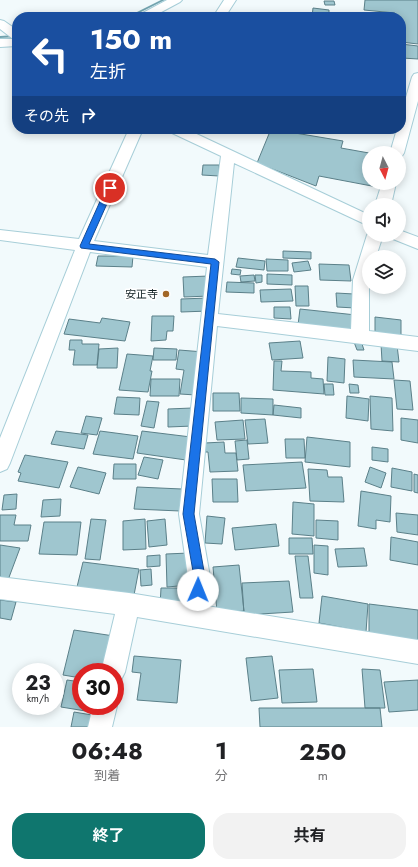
<!DOCTYPE html>
<html lang="ja">
<head>
<meta charset="utf-8">
<style>
	:root { --surface:#fff; --page:#f2f2f2; --text:#202124; --muted:#757577; --accent:#0f766e }
	body { margin:0; font-family:Jost,"Noto Sans JP",sans-serif; background:var(--page); color:var(--text); height:100vh; display:flex; flex-direction:column; font-size:15px; white-space:nowrap }
	* { box-sizing:border-box; margin:0 }
	p { font-size:13px; color:var(--muted) }
	.icon { flex:none; width:22px; height:22px; fill:none; stroke:currentColor; stroke-width:2; stroke-linecap:round; stroke-linejoin:round }
	.map { position:relative; height:727px; overflow:hidden }
	.sheet { display:flex; flex-direction:column; background:var(--surface); flex:1 }
	.sheet>* { flex:none }
	.guide { position:absolute; left:12px; top:12px; width:394px; height:122px; border-radius:16px; box-shadow:0 2px 10px #0003; background:#1a4fa0; color:#fff; overflow:hidden }
	.needle { width:26px; rotate:174deg }
	.fabs { position:absolute; left:362px; top:146px; display:grid; gap:8px }
	.fabs a { display:grid; place-items:center; width:44px; height:44px; border-radius:50%; background:var(--surface); box-shadow:0 2px 10px #0003; font-size:20px }
	.speed { position:absolute; left:12px; top:663px; display:flex; gap:8px; font-size:20px; font-weight:700; text-align:center }
	.speed>* { display:grid; place-content:center; width:52px; height:52px; border-radius:50%; background:var(--surface); box-shadow:0 2px 10px #0003; line-height:1 }
	.speed small { font-size:10px; font-weight:400 }
	.speed .limit { border:6px solid #d22; background:#fff; color:#111 }
	.pin { position:absolute; display:grid; place-items:center; width:34px; height:34px; color:#fff; margin:-17px; border:2px solid #fff; border-radius:50%; box-shadow:0 1px 4px #0007 }
	.me { position:absolute; width:44px; margin:-22px; rotate:1deg; stroke-linejoin:round; filter:drop-shadow(0 0 3px #0008) }
	.turn { display:flex; align-items:center; gap:14px; height:84px; padding:0 12px; font-size:18px }
	.turn .icon { width:52px; height:52px; stroke-width:2.5 }
	.turn b { display:block; font-size:28px; line-height:34px }
	.then { display:flex; align-items:center; height:38px; padding:0 12px; background:#0003; gap:8px; font-size:15px }
	.eta { display:flex; justify-content:space-evenly; align-items:center; height:68px; text-align:center }
	.eta b { font-size:24px; font-weight:700; line-height:28px }
	.primary-button { display:flex; gap:8px; margin-top:auto; padding:8px 12px }
	.primary-button a { flex:1; height:46px; border-radius:16px; background:var(--accent); color:#fff; font-size:16px; font-weight:700; line-height:46px; text-align:center }
	.primary-button a+a { background:var(--page); color:var(--text) }
	.map>svg:first-child { display:block }
	.lines { fill:none; stroke-linecap:round; stroke-linejoin:round }
	.stream { fill:#72a4af; fill-rule:evenodd }
	.building { fill:#9fc6cf; stroke:#5b8089 }
	.minor-casing { stroke:#a7ced8; stroke-width:2 }
	.minor { fill:#fff; fill-rule:evenodd }
	.route { fill:#1a73e8; stroke:#114b97 }
	.poi-dot { fill:#a26727; stroke:#fff; stroke-width:1.5 }
	.labels { text-anchor:middle; dominant-baseline:central; stroke-width:3; stroke-linejoin:round; paint-order:stroke }
	.poi-label { font-size:11px; fill:#112023; stroke:#fff; text-anchor:end }
</style>
</head>
<body>
<div class="map">
<svg width="418" height="727" viewBox="0 0 418 727">
	<rect width="100%" height="100%" fill="#f2fafc"/>
	<g class="lines">
		<path class="stream" d="M161,0H165L131,17H127Z
			M17,35V37L0,38V36Z"/>
	</g>
	<path class="building" d="M365,0H418V44L401,42V17H394L395,13L364,10Z
		M324,1H334L335,5H325Z
		M313,8L329,10V17H312Z
		M365,13L393,16V17H364Z
		M401,44L418,46V59L402,58Z
		M271,129L343,141L341,148L369,153V183H378L377,187L319,176L316,186L257,163Z
		M203,165H219V176L202,175Z
		M283,251L311,252V259L283,258Z
		M98,256H133L132,267L96,266Z
		M238,258L265,261L264,270L236,267Z
		M266,259L288,260V271H267Z
		M308,261L311,270L294,272L292,263Z
		M319,264L349,265L351,281L320,280Z
		M232,269L241,270L240,275L231,274Z
		M267,274L292,275V285L267,284Z
		M254,275L255,281L241,282L240,276Z
		M255,275H262V282L256,283Z
		M209,276L210,296L184,297L183,277Z
		M227,282L254,283V293L226,292Z
		M295,286H308L309,306H296Z
		M291,289L293,301L261,302L260,290Z
		M336,293L354,294L355,308L337,307Z
		M208,298L209,311L181,312V299Z
		M274,307H290L291,319L274,318Z
		M300,309L356,315L355,332L298,325Z
		M152,316H174L173,331H167L166,340L151,341Z
		M375,317L401,320V336L375,332Z
		M102,318L130,322L125,341L64,334L69,319L100,323Z
		M70,340H82V344H99L97,365H73L75,350H69Z
		M300,341L303,358L272,360L269,343Z
		M361,341L364,350H357L354,342Z
		M381,344L397,345L399,362L382,361Z
		M118,348L117,368H97L99,349Z
		M154,348L177,349L176,360H153Z
		M179,350L204,352L196,395L180,394L184,370L176,369Z
		M127,354L153,356L150,371H152L148,392L119,390Z
		M328,357L345,359L344,383L327,381Z
		M353,360L392,362L394,379L354,377Z
		M274,361H282L281,371L311,372V378L323,379L324,394L273,390Z
		M151,379H180L179,396H150Z
		M394,380L410,381L413,410L397,409Z
		M324,384H333L334,395H325Z
		M349,384L358,385L359,393H350Z
		M213,393H239L240,411H213Z
		M347,396L369,399L368,421L346,418Z
		M370,396L392,398L393,431L371,429Z
		M117,397L140,398L139,415L114,414Z
		M241,398L273,399V415L241,413Z
		M147,401L159,402L154,428L141,426Z
		M274,405L301,408V418L273,415Z
		M192,408L193,426L168,427V409Z
		M86,416L102,418L97,435L81,433Z
		M401,418L418,420V443L401,440Z
		M265,419L268,443L248,444L245,420Z
		M243,420L245,439L217,440L215,422Z
		M56,431L88,435L84,449L51,444Z
		M100,431L138,436L133,459L93,454Z
		M142,431L191,437L186,460L137,453Z
		M307,437L350,442V467L305,462Z
		M285,439H304L305,458H286Z
		M247,440L249,459L237,460L235,441Z
		M224,442L225,453H236L238,471L210,472L208,452H205V443Z
		M372,447L388,449V462L372,460Z
		M25,455L68,462L59,488L18,481L21,473L18,472Z
		M144,457L163,460L158,479L138,475Z
		M302,462L306,488L246,491L243,465Z
		M114,464H136V479H113Z
		M78,467L106,473L99,494L70,487Z
		M370,467L386,473L381,488L365,482Z
		M392,468L412,472V491L391,487Z
		M308,469L327,470L328,477H342L344,502L310,501Z
		M414,474L418,475V493L414,492Z
		M212,479H237L238,502H213Z
		M137,487L182,489L180,511L134,509Z
		M361,491L391,496L390,522L376,520V529L358,526Z
		M17,494L16,509L2,510L4,495Z
		M61,499L60,516L41,517L43,500Z
		M293,502L314,504V536L292,534Z
		M396,513L418,515V535L397,532Z
		M0,515H16L14,525H31L28,541H0Z
		M207,516L225,518L222,544L205,543Z
		M91,519L106,520L100,560L85,559Z
		M145,519L146,549L123,550V521Z
		M165,519L167,545L149,547L147,521Z
		M316,520L338,521V540L316,538Z
		M44,522H81L77,555L39,554Z
		M276,524L279,546L235,550L232,528Z
		M391,537L418,542V565L390,560Z
		M289,538H312L313,554H289Z
		M0,545L20,548L8,580L0,578Z
		M314,545L328,546V575L314,573Z
		M364,548L367,566L338,567L335,549Z
		M189,553L190,585L167,587L166,554Z
		M160,555V566L147,567V556Z
		M295,556H308L313,598H300Z
		M83,562L139,569L134,595L77,587Z
		M239,565L244,611L217,612L213,567Z
		M151,569L152,585L141,586L140,570Z
		M289,581L293,612L244,615L242,583Z
		M161,588H189L188,607L160,606Z
		M322,596L368,604L366,632L319,623Z
		M0,600L16,602L11,620L0,618Z
		M369,604L418,610V641L369,635Z
		M74,630L114,636L106,672H81V678L63,675Z
		M134,656L181,660L177,703L137,700L141,673L132,672Z
		M272,656L278,698L251,701L246,658Z
		M313,669L317,702L282,703L279,670Z
		M362,669L380,670L385,708H365Z
		M67,680L81,682V706H99L98,713L61,707Z
		M418,680V710L389,712L384,682Z
		M259,708H380L382,727H260Z
		M74,712L98,716L96,727H71Z"/>
	<g class="lines">
		<defs>
			<path id="minor" d="M167,0H182L180,2L152,17H137L139,15Z
				M224,0H236L225,17H213Z
				M0,20L4,21L17,30V46L0,47V39H13L0,29Z
				M418,73V101L404,153L402,156L399,157V153H390L397,129H401V114L412,77L414,74Z
				M129,129H143L94,241L208,255L221,156L170,132L168,129H186L369,215V226L234,163L218,314L351,329L353,280L367,235L369,232V235H383L376,257H369V331L418,337V351L217,326L199,514L210,577L207,606L418,640V664L137,617L125,672L121,680L115,683V672H101L115,614L0,599V577L129,593L184,602L188,577L179,514L207,267L90,252L10,463L7,469L0,472V438L75,250L0,240V230L79,239Z
				M382,183H396L391,205H375Z
				M399,230L418,237V249L393,239L391,235H399Z
				M115,701L117,706L112,727H88L93,706H115Z"/>
		</defs>
		<use href="#minor" class="minor-casing"/>
		<use href="#minor" class="minor"/>
	</g>
	<path class="route" d="M110,185L114,188L89,244L215,259L219,262L194,514L205,577L201,594L198,595L194,594L192,590L194,577L183,514L211,264L81,248L80,246L106,188Z"/>
	<circle class="poi-dot" cx="166" cy="294" r="4"/>
	<g class="labels">
		<g class="poi-label">
			<text x="158" y="294">安正寺</text>
		</g>
	</g>
</svg>
<div class="fabs">
<a><svg class="needle" viewBox="-14 -14 28 28"><path d="M0-13l5 13h-10z" fill="#e53935"/><path d="M0 13l5-13h-10z" fill="#757577"/></svg></a>
<a><svg class="icon" aria-label="sound" viewBox="0 0 24 24"><path d="M4 9h4l5-4v14l-5-4H4zM17 9q2 3 0 6"/></svg></a>
<a><svg class="icon" aria-label="layers" viewBox="0 0 24 24"><path d="M12 4l9 5-9 5-9-5zM3 14l9 5 9-5"/></svg></a>
</div>
<div class="speed"><div>23<small>km/h</small></div><div class="limit">30</div></div>
<div class="pin" style="left:110px;top:188px;background:#d93025"><svg class="icon" aria-label="arrive" viewBox="0 0 24 24"><path d="M6 21V4h12l-3 4 3 4H6"/></svg></div>
<svg class="me" style="left:198px;top:590px" viewBox="-20 -20 40 40"><circle r="19" fill="#fff"/><path d="M0-13L10 11 0 6-10 11z" fill="#1a73e8"/></svg>
<div class="guide">
<div class="turn"><svg class="icon" aria-label="left" viewBox="0 0 24 24"><path d="M17 20v-9H6M10 6l-5 5 5 5"/></svg><div><b>150 m</b>左折</div></div>
<div class="then">その先<svg class="icon" aria-label="right" viewBox="0 0 24 24"><path d="M7 20v-9h11M14 6l5 5-5 5"/></svg></div>
</div>
</div>
<section class="sheet">
<div class="eta">
<div><b>06:48</b><p>到着</p></div>
<div><b>1</b><p>分</p></div>
<div><b>250</b><p>m</p></div>
</div>
<div class="primary-button"><a>終了</a><a>共有</a></div>
</section>
</body>
</html>
